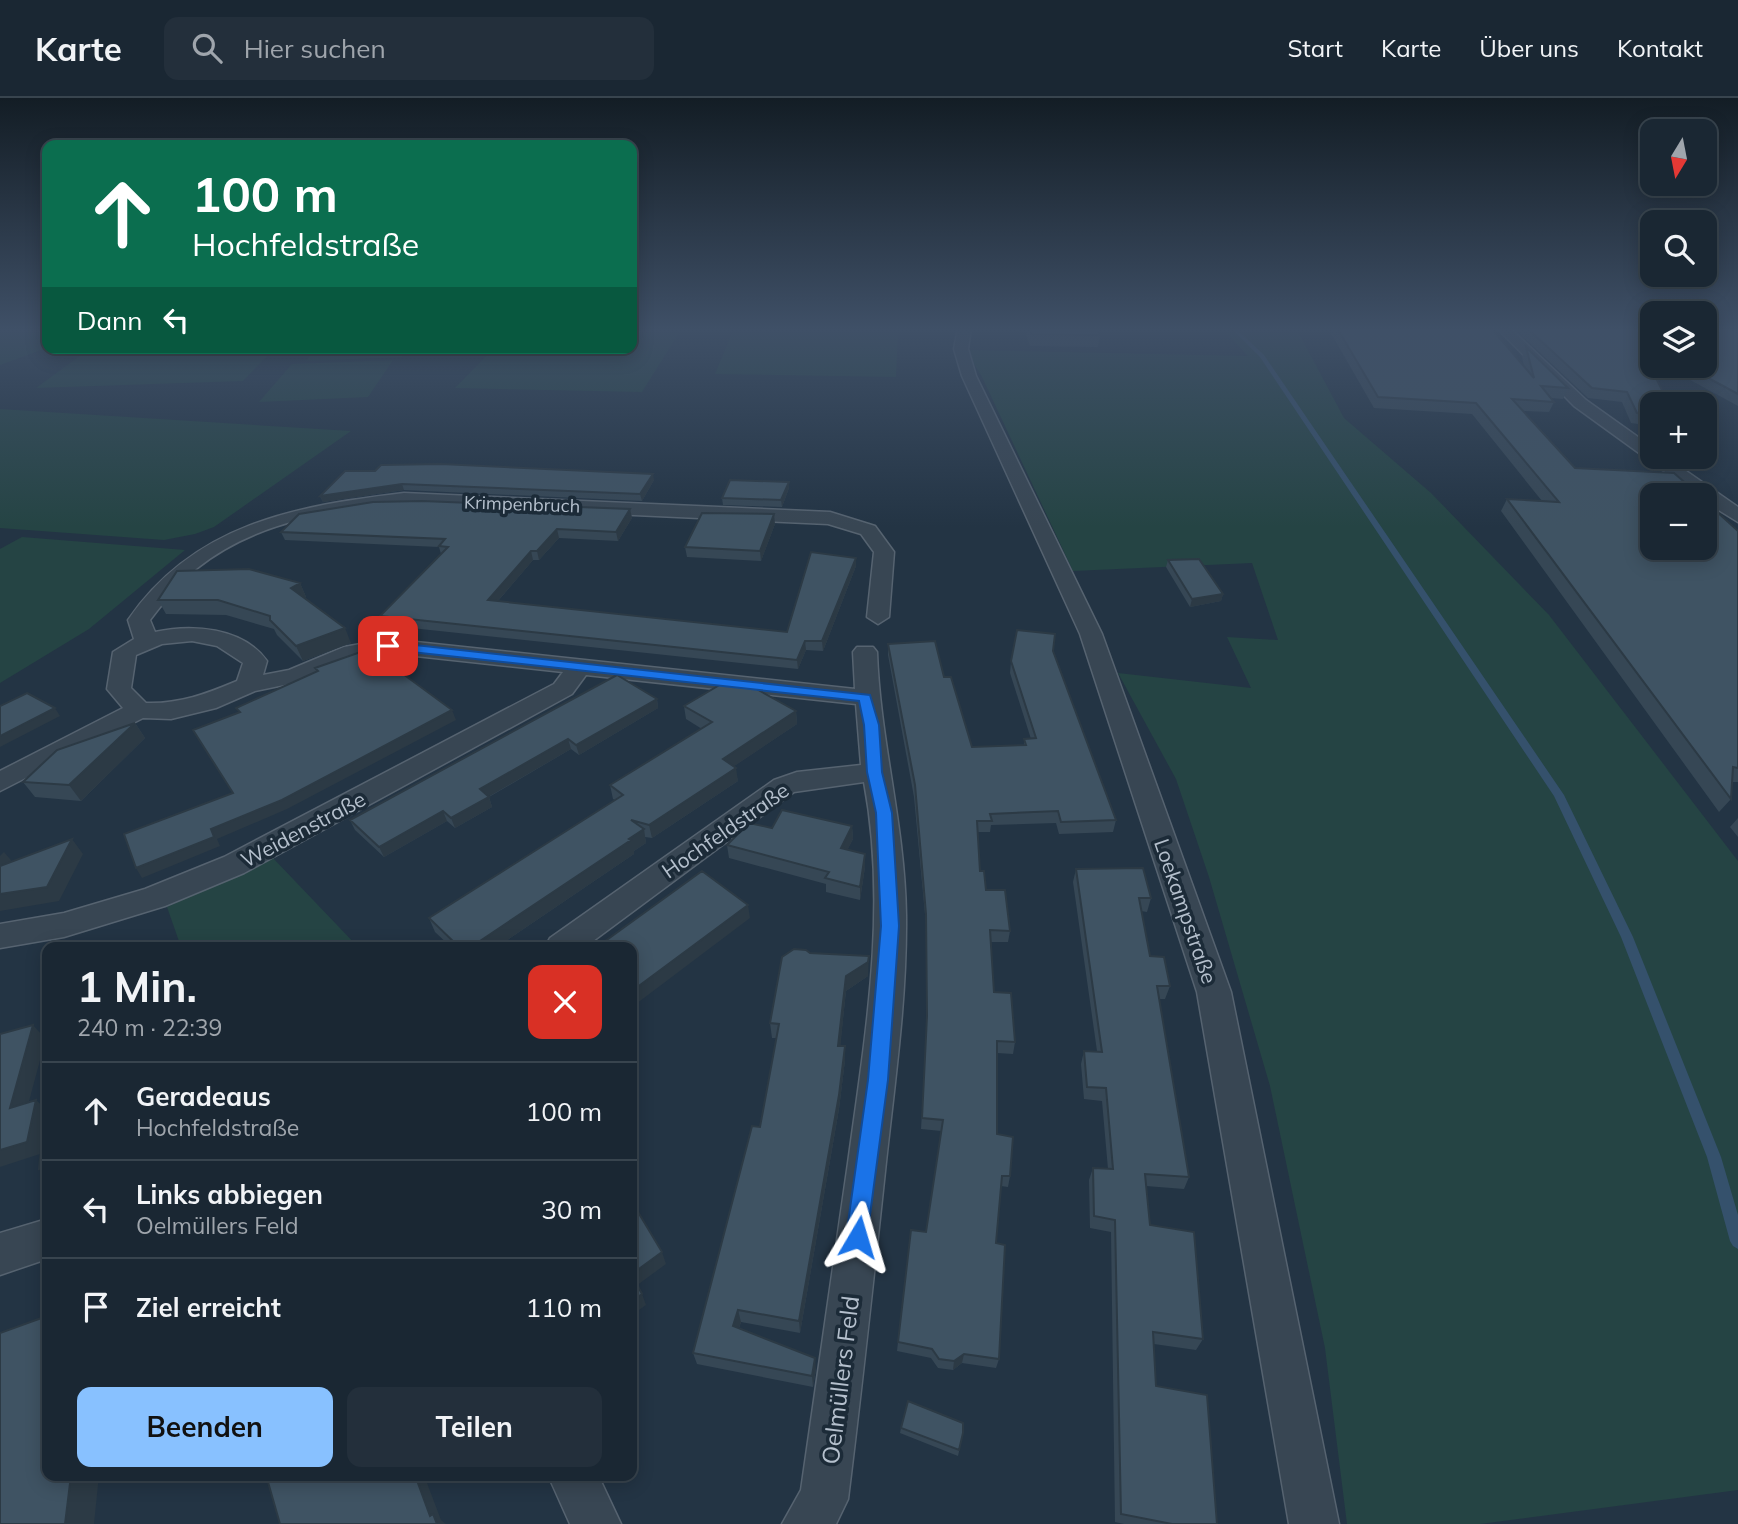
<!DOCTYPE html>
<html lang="de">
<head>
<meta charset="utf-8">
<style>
	:root { --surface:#1a2733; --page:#232f3b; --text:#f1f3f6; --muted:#9fa5ac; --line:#38444e; --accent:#88c1ff }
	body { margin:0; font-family:Mulish,sans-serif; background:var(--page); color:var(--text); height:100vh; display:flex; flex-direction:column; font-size:26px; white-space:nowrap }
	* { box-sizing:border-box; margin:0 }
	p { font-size:23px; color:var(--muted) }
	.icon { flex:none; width:38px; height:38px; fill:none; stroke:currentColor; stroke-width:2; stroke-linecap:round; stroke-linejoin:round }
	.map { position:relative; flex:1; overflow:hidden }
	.sheet { position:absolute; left:42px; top:844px; width:595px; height:539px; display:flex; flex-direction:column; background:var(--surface); border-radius:14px; box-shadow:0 4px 18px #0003,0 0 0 2px var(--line) }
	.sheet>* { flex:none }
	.guide { position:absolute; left:42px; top:42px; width:595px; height:214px; border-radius:14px; box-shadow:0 4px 18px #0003,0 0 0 2px var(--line); background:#0b6e4f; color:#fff; overflow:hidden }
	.needle { width:46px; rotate:190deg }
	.controls { position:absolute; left:1640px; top:21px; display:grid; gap:14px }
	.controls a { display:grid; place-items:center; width:77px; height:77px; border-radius:14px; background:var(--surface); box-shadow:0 4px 18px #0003,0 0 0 2px var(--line); font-size:35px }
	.pin { position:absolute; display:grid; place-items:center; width:60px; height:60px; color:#fff; margin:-30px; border-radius:14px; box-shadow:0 4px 10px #0006 }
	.me { position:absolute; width:77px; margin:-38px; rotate:7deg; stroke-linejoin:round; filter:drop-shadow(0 0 5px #0008) }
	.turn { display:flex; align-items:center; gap:24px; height:147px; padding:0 35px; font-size:32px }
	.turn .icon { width:91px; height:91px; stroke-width:2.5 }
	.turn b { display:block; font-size:49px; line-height:60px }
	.then { display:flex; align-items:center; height:66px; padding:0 35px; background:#0003; gap:14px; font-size:26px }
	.round { display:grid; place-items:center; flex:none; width:74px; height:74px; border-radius:14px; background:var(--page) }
	.headline { display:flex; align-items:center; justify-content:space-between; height:119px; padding:0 35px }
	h1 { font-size:42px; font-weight:700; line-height:52px }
	.cta { display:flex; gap:14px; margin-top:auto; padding:14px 35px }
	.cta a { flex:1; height:80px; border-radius:14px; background:var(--accent); color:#111; font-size:28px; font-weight:700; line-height:80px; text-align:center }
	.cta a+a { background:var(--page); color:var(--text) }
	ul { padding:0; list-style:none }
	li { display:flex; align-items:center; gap:21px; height:98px; padding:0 35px; border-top:2px solid var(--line) }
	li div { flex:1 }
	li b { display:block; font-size:26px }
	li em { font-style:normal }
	header { display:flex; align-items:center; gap:42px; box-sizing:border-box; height:98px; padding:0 35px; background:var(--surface); border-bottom:2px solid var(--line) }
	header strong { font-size:33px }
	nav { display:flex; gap:38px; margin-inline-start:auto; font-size:24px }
	.search { width:490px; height:63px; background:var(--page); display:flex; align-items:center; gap:18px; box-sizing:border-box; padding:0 24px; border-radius:14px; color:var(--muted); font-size:26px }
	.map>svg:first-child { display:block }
	.green { fill:#254444 }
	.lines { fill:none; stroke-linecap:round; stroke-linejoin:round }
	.stream { fill:#35516c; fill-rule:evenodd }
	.minor-casing { stroke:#566370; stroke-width:3 }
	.minor { fill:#384653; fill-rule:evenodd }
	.wall { fill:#364755 }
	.shaded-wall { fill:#2c3a45 }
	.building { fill:#3f5363; stroke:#2c3a45; stroke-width:2 }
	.route { fill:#1a73e8; stroke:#114b97; stroke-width:2 }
	.labels { text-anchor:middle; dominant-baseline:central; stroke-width:7; stroke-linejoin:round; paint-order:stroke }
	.far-street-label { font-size:18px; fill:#b5c0cd; stroke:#1c2b38 }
	.street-label { font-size:21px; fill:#b5c0cd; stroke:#1c2b38 }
	.near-street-label { font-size:24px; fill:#b5c0cd; stroke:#1c2b38 }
</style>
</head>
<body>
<header>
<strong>Karte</strong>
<div class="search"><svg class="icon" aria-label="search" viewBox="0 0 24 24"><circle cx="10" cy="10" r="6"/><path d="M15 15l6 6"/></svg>Hier suchen</div>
<nav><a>Start</a><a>Karte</a><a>Über uns</a><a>Kontakt</a></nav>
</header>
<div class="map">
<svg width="1738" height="1426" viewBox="0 0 1738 1426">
	<rect width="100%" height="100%" fill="#233444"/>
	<path class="green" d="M0,230H47V250L0,267Z
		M632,230H682L642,294L455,290L494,250H632Z
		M734,230H898L896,279L715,276Z
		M1222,230H1296L1344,320L1431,395L1549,517L1738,763V1392L1480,1426H1347L1325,1250L1270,988L1209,779L1176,681L1118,575L1251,590L1227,539L1278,542L1252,465L1073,473L982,279L966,252L1248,258Z
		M149,250H275L243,283L36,290L88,252Z
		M316,250H408L402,259L306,263Z
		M393,262L368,299L259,304L292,266Z
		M0,311L351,333L214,429L195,436L164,442L0,430Z
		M22,439L185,452L89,531L0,585V451Z
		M272,759L358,849H181L167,809Z"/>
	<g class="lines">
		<path class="stream" d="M1231,230H1235L1264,257L1564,697L1633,839L1721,1059L1738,1117V1151L1733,1148L1730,1143L1707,1059L1621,839L1554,698L1260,259Z"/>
		<defs>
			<path id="minor" d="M958,230H971L968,251L976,278L1102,536L1231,894L1339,1426H1289L1197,894L1080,536L962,278L954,251Z
				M1497,230H1510L1586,302L1652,349V359H1666L1738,409V424L1704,403V397H1697L1574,308Z
				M404,395L830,414L875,428L894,454L889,519L878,526L867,519L874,454L861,436L828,426C742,422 656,418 569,414C449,409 297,390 196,471C178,486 164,504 150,522L155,534C191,526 243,529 267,563L263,577L289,572L344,549L388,541L855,591L853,554L857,549H873L877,554C880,643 905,728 906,817C907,899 895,982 886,1064C874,1177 862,1289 848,1401L836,1426H782L801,1392C817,1283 832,1174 848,1065C865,939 888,811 864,684L794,694L585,849H545L550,840L774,682L797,674L861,667L856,606L586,577L572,596L244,775L165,808L64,839L0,850V826L64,815L145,791L224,759L554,586L563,574L388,555L358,560L303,583L255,593L216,610L171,621L143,620L0,693V673L123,610L107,591L113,554L134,541L128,522C194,426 295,408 404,395ZM192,543L217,548L243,565L237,583C206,596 180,606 146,605L131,590L136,557L162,546Z
				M47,1121V1161L0,1177V1135Z
				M548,1377H598L621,1426H570Z"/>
		</defs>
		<use href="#minor" class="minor-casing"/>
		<use href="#minor" class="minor"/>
	</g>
	<path class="wall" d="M1024,230H1097L1100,237L1098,249L1030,248Z
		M1328,230H1491L1524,268L1522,259L1526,249L1568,290L1563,301L1551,300L1554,304L1549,314L1523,313L1575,370L1738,433V684H1732L1731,701L1719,714L1501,413L1507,401L1542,403L1472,316L1374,310Z
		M1515,230H1652V266L1648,264L1652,306V335L1641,333L1638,326L1631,325L1622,304L1588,300L1515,231Z
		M1738,235V308L1670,271L1668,275L1655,268H1704Z
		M345,373L654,382L642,403L404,392L323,404L320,398Z
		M789,384V390L782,409L723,407L722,400Z
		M630,411L632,420L618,443L559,440L539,462H533L498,503L787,534L856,460V468L823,553L806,552L798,571L383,527L380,518L441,456L439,449L285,442L281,434Z
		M775,426L761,463L687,459L685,449Z
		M1168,462L1223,496L1221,503L1190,509L1166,469Z
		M300,485L306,499L304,500L351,545L303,563L277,537L274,531L226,517L166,516L158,502Z
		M888,546L944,579L972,649L1024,647V641H1031L1010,575L1011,563L1053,553L1116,722L1113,734L1059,736L1056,725L991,727L990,734H978L980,773L986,792L1010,833L1008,844H991L994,894L1015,944L1013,956L997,955V1036L1010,1078L1008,1089L1001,1088L996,1145L999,1261L996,1270L962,1265L953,1272L938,1270L931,1260L897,1253L898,1244L926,1134L941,1033L921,1031L927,930L926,827L914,699L888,557Z
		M657,601L658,610L579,657L571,651L489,699L492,709L455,730L447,723L384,759L355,732L350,722Z
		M684,608L796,613L797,626L734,668L738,683L652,740L645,739L646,745L634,753V756L497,849H451L435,834L429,820L615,702L613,701L610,687L702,631L686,621Z
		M135,625L145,640L81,703L35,699L23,684Z
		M1738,720V739L1730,729Z
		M852,728L853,741L847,752L865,769L860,802L826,794V786L729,760L727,747L772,730Z
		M1076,771L1151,800L1147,814L1141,813L1150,858L1170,888L1165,901H1159L1189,1079L1184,1091L1146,1088L1150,1127L1203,1241L1196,1252L1154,1246L1156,1288L1217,1426H1124L1115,1424L1111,1134L1090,1130L1089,1082L1093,1070L1108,1071L1102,1003L1084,1001L1081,966L1084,953H1097L1073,784Z
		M810,855L868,878L846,893L840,948H845V962L839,1011L800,1235L741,1224L739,1230L816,1271L813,1289L697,1266L693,1255L760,1029L777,940H772L770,925Z
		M901,1330L963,1335L958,1358L900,1335Z"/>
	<path class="shaded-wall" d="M653,376L654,382L642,403L640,396Z
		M789,384V390L782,409L781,402Z
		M402,386L404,392L323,404L320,398Z
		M630,411L632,420L618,443L616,434Z
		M774,416L775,426L761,463L760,453Z
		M557,431L559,440L539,462L537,453Z
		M531,453L533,462L491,511L488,502Z
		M856,460V468L823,553L822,543Z
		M300,485L306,499L297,505L291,490Z
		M1223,496L1221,503L1190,509L1192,501Z
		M345,530L351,545L303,563L296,548Z
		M805,543L806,552L798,571L797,562Z
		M657,601L658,610L579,657L576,647Z
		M55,610L60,618L0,649V638Z
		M452,612L456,622L287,711L217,741L220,748L142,780L136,770L211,731Z
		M796,613L797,626L724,675L723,661Z
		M135,625L145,640L81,703L69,687Z
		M568,641L571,651L483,702L480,691Z
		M736,670L738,683L652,740L649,727Z
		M489,699L492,709L455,730L451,720Z
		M443,713L447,723L384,759L379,749Z
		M852,728L853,741L842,763L841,750Z
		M644,731L646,745L634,753V756L497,849H471Z
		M72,741L83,756L59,803L0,813V796Z
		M4,754L15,767L0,782V758Z
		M865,756V769L860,802V789Z
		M748,807L750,820L632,909V893Z
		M869,858L868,878L846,893L839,962L838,948L846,878Z
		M33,927L42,937L47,935V942L46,940L24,1022L10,1010Z
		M845,948V962L839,1011L800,1235L799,1223Z
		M36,1002L47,1012L40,1056L0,1069V1052Z
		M47,1068V1078L39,1071Z
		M662,1154L666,1166L636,1188L632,1176Z
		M642,1196L646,1207L632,1217V1203Z
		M738,1212L741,1224L736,1239L733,1228Z
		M633,1231L638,1241L632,1246V1232Z
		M964,1256L962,1265L953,1272L954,1263Z
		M815,1260L816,1271L813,1289L812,1278Z
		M71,1377H99L94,1426H65Z
		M415,1377H424L441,1422L446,1426H437L430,1418Z"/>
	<path class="building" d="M1029,230H1097L1100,237L1032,236Z
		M1337,230H1491L1534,280L1526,249L1568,290L1541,288L1554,304L1512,301L1575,370L1674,375L1699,397H1652V450H1704V402L1738,433V670L1733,669L1731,701L1507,401L1559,404L1476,305L1378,299Z
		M1527,230H1652V254L1640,248L1669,306H1652V324L1646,323L1643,316L1637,315L1627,294L1592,290Z
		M1704,230H1730L1738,235V296L1686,268H1704Z
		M441,366L653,376L640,396L402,386L320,398L345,373H375L381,367Z
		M730,382L789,384L781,402L722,400Z
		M422,403L630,411L616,434L557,431L537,453H531L488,502L787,534L811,454L856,460L822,543H805L797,562L380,518L448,449L439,448L445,441L281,434L299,416L373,404Z
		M702,415L774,416L760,453L685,449Z
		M1199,461L1223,496L1192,501L1168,462Z
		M249,471L300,485L291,490L345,530L296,548L270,522V518L218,502H158L177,473Z
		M1017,532L1055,536L1053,553L1116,722L1061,724L1058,713L990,716L992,723H977L980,773H984L986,792H1005L1010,833L990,832L994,894L1011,895L1015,944L997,943V1036L1013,1039L1010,1078H1002L996,1145L1005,1147L999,1261L964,1256L954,1263L939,1261L932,1251L898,1244L911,1132L926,1134L943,1022L922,1020L927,918L926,816L915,687L888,546L935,543L944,579H951L972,649L1026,647L1024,641L1036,640L1011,563Z
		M369,551L452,612L282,702L211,731L214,739L136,770L124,736L233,695L193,632L240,614L236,610L318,573L315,570Z
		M617,577L657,601L576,647L568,641L480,691L489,699L451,720L443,713L379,749L350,722Z
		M728,582L744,584L796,613L723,661L736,670L649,727L631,722L644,731L629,741L631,742L471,849H459L429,820L623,697L610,687L712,624L684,608Z
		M27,595L55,610L0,638V608Z
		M135,625L69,687L23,684L57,652Z
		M782,712L852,728L841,750L865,756L860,789L825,780L829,774L727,747L749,725L772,730Z
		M72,741L47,789L0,796V768Z
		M1143,770L1151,800H1139L1150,858L1164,859L1170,888H1157L1189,1079L1145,1076L1150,1127L1194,1134L1203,1241L1153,1234L1156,1288L1207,1297L1217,1426H1172L1121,1416L1115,1122L1094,1118L1093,1070L1113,1071L1106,990L1087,989L1084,953L1102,954L1076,771Z
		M702,773L748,807L632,893V849H597Z
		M794,851L806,852L810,855L869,858L868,864L846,878L838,948H845L839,997L799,1223L738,1212L733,1228L815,1260L812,1278L693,1255L752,1028L760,1029L779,926L770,925L782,859Z
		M47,880V935L42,937L47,881Z
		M33,927L10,1010L36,1002L27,1044L0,1052V936Z
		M47,1011V1068L39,1071L45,1012Z
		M632,1104L662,1154L632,1176Z
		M632,1177L642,1196L632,1203Z
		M47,1218V1377H71L65,1426H0V1235Z
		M908,1303L963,1325V1335L959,1352L901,1330Z
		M266,1377H415L430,1418L433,1416L437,1426H280Z"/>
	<linearGradient id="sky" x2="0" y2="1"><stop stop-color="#131d25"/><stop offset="0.54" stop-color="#3f5067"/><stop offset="1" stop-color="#3f5067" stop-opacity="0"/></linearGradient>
	<rect width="1738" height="429" fill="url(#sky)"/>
	<path class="route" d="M388,544L870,597L879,627L882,674L892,715L899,828L888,982L866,1147L858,1150L850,1147L846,1139L868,982L881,828L876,715L867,674L864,627L859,603L384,551V545Z"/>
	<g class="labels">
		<g class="far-street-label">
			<text transform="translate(522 406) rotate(2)">Krimpenbruch</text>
		</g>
		<g class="street-label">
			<text transform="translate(303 731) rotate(-28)">Weidenstraße</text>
			<text transform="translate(725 732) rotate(-35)">Hochfeldstraße</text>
			<text transform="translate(1186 813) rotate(71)">Loekampstraße</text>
		</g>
		<g class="near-street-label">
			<text transform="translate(840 1282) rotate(-83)">Oelmüllers Feld</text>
		</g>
	</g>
</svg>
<div class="controls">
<a><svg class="needle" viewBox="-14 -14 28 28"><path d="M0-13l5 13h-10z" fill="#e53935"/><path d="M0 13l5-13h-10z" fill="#9fa5ac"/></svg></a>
<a><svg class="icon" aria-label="search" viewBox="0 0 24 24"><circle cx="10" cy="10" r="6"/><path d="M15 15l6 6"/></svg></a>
<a><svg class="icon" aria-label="layers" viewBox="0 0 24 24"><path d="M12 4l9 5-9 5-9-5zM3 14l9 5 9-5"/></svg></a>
<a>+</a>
<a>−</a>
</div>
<div class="pin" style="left:388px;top:548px;background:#d93025"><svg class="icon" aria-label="arrive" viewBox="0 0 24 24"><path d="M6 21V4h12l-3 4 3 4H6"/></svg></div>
<svg class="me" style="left:858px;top:1139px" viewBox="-20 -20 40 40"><path d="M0-17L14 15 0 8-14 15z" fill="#1a73e8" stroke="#fff" stroke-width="4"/></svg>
<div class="guide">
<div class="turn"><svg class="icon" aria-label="ahead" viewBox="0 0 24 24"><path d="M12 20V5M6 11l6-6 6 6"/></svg><div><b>100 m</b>Hochfeldstraße</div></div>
<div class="then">Dann<svg class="icon" aria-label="left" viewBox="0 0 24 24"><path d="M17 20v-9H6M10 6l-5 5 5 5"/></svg></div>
</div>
<section class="sheet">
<div class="headline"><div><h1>1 Min.</h1><p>240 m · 22:39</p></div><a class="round" style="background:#d93025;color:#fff"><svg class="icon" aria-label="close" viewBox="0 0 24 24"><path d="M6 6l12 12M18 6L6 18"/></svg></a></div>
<ul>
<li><svg class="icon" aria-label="ahead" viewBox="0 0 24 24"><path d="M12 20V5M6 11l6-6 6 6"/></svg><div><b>Geradeaus</b><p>Hochfeldstraße</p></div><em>100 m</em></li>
<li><svg class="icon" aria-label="left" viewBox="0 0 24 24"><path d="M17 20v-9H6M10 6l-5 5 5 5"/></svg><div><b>Links abbiegen</b><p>Oelmüllers Feld</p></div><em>30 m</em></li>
<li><svg class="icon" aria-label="arrive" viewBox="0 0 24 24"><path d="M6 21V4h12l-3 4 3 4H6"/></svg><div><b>Ziel erreicht</b></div><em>110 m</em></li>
</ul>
<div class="cta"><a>Beenden</a><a>Teilen</a></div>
</section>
</div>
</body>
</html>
